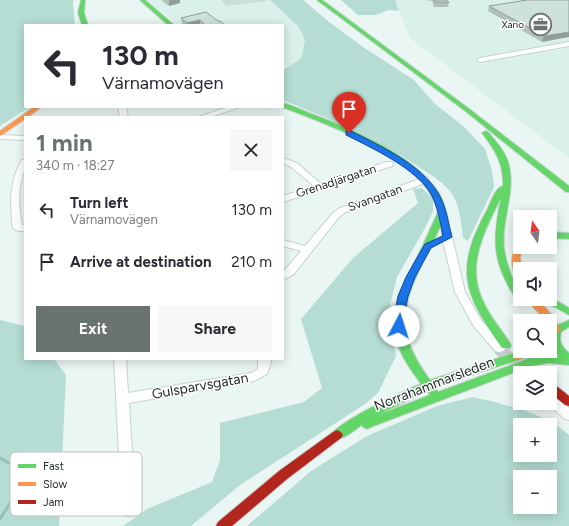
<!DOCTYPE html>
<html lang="en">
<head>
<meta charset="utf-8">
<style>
	:root { --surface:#fff; --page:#f7f7f7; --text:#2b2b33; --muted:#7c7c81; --accent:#697370 }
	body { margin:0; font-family:Figtree,sans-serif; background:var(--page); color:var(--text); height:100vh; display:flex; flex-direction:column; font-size:15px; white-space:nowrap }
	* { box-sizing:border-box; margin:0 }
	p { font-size:13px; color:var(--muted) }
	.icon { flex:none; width:22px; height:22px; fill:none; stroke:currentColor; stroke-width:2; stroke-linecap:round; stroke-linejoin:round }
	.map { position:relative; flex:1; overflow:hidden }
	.drawer { position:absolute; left:24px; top:116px; width:260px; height:244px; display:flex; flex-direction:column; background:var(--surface); border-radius:0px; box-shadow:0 2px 10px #0003 }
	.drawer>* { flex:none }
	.top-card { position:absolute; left:24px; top:24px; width:260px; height:84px; border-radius:0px; box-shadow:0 2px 10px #0003; background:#fff; color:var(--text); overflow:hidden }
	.needle { width:26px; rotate:346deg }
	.tools { position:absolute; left:513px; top:210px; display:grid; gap:8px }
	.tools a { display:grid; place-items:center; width:44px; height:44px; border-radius:0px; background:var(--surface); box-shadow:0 2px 10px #0003; font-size:20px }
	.pin { position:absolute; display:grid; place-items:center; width:34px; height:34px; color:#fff; margin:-41px -17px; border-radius:50% 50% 50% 0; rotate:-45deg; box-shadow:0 0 4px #0007 }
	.pin .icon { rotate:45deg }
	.me { position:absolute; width:44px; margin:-22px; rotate:5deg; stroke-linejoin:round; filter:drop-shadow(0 0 3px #0008) }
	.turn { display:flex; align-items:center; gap:14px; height:84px; padding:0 12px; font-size:18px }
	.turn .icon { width:52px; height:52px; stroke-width:2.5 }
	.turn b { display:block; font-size:28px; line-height:34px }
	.round { display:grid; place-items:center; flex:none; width:42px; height:42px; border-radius:0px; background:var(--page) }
	.summary { display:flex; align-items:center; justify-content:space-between; height:68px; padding:0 12px }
	h1 { font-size:24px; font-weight:700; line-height:30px; color:var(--accent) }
	.primary-button { display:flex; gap:8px; margin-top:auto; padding:8px 12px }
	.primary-button a { flex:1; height:46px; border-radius:0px; background:var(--accent); color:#fff; font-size:16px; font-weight:700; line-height:46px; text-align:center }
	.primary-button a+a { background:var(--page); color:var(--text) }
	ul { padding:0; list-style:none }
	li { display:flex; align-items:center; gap:12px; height:52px; padding:0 12px }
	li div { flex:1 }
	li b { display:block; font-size:15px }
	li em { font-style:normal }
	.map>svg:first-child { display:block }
	.built { fill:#d9f1ea }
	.green { fill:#c7e1da }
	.forest { fill:#b5ddd3; fill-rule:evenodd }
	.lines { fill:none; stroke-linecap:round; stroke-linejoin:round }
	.stream { stroke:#94c2b7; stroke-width:3 }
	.street-tunnel { stroke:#c2cecb; stroke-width:13; stroke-dasharray:13 6; stroke-linecap:butt }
	.street-casing { stroke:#c8d2d0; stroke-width:2 }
	.fast-casing { stroke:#c8d2d0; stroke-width:2 }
	.slow-casing { stroke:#c8d2d0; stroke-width:2 }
	.jam-casing { stroke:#c8d2d0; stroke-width:2 }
	.street { fill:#fcfefd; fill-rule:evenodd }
	.fast { fill:#63d668; fill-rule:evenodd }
	.slow { fill:#ff974d; fill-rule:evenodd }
	.jam { fill:#b3261e; fill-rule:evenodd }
	.wall { fill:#b1c2bd }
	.shaded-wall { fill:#909e9a }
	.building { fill:#cee1dc; stroke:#909e9a }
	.route { fill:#1a73e8; stroke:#114b97 }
	.labels { text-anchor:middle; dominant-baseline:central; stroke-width:3; stroke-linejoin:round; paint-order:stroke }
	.far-poi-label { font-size:10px; fill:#232c29; stroke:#fff; text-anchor:end }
	.street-label { font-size:12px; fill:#232c29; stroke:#fff }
	.near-street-label { font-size:14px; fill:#232c29; stroke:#fff }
	.key { fill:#fff; stroke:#bdc0bf; stroke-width:1 }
	.key-label { font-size:11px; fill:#232c29 }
</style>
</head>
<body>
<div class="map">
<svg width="569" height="526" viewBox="0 0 569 526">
	<rect width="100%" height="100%" fill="#eaf6f3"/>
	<path class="built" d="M148,0H270L300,27L306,40L302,56L294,64L283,68V25H178Z
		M395,0H569V158L410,38Z"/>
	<path class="green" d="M221,0H267L268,1L226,6Z"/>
	<path class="forest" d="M0,0H74L73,3L75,25H25V107H30L0,126Z
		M270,0H303L329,22L366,49L414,80L435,104L463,126L485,149L492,171L494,187L468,241L463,238C461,224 460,206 452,194C445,183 432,176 422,169C379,139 331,120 283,100V70L299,60L302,56L305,40L299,27Z
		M341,0H395L399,11L388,10L376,15H358Z
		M422,188L433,199V211L425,228L397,277L387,317L396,356L378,393L365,404L240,485L191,526H123L147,509L212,482L220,460V423L304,402L322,388L301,319L353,258L418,203L413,189Z
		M0,320L25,326V359H54L66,375L59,526H0Z
		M473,397C507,405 542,412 569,435V526H247L311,471L367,436L437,406ZM520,425H550V455H520ZM520,477H550V507H520Z"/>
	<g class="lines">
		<path class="stream" d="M0,458L29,474L0,519"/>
		<path class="street-tunnel" d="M499,348L523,373"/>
		<defs>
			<path id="street" d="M569,42V46L480,62L477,60L480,58Z
				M118,107H126L128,117H120Z
				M228,107H240L210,117H198Z
				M0,135L25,136V140L0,139Z
				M283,158L297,163L321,184L386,162H392L393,164L392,166L283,202V196L314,186L291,167L283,163Z
				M22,160H25C25,170 22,178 20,187C18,200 20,213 22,225H25V231H18L13,228C10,204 9,181 22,160Z
				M425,177L428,178L429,180L428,182L346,212L339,217L294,274L283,280V272L301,251L283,246V240L305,246L333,213L340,208Z
				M447,234L452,237L465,292L481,320L503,345L505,348L503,351L499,352L495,351L473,325L455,292L442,237Z
				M114,359H126L128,393L251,373L258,369V359H270L271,363L267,374L254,381L129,403L136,511L134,515L129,517L124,515L122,511Z
				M550,393L554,395L569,408V420L565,419L547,403H550Z"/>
			<path id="fast" d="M81,0H85L84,13L88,25H82L78,13Z
				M140,0H145L174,25H168Z
				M317,0H322L468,108L569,186V192H566L464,110Z
				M283,103C295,106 306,112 317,116C358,132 414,155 439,193C447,206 448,222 451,237C446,243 435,243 430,248C426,253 421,267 418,273C397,317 402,342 430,380L520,351H537L536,354L435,387L438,392L530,358L548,355L559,356C551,349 547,338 552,328L569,320V327L561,332C559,342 561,346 569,353V365L548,363L531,366L371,427L367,429L363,427L362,425C354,430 342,442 333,438L331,435C338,422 405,390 421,384C412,371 401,357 397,341C389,306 408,276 423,245C428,234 433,223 438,212C426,158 328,125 282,107ZM441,225L442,236L434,240L435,238ZM426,391L430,395L378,415Z
				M486,131L488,132C495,140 503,149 507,159C518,188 501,218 504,247C505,257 508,267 512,277C516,285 520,290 520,299H524L523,300H517C492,263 492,241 501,198C484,231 465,267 484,303C491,319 503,331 511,345L510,348H502C463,292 454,270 488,208C491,201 496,187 503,186C504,164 495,150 482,133Z
				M550,232L569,233V239L550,238Z
				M550,297L569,308V315L544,301L542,299H550Z"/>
			<path id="slow" d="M34,107H41L28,117H25V119L0,136V131Z
				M520,243V247H524L520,257L522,269H520V277L515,274C510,263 511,254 517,244Z
				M526,299H537L552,315L561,330L560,332H552L550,328V321H546Z
				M518,348H520V351H527C524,357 521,361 514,359L513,356Z
				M533,368L537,369L539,373H528L529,369Z"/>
			<path id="jam" d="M550,383L554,384L569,396V406L565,405L550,393Z
				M337,430L341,432L343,435L341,438L287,479L232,526H216L218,522L279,471L333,432Z"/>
		</defs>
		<use href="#street" class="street-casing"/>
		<use href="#fast" class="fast-casing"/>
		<use href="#slow" class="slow-casing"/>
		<use href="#jam" class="jam-casing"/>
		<use href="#street" class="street"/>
		<use href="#fast" class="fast"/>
		<use href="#slow" class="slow"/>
		<use href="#jam" class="jam"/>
	</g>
	<path class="wall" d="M161,0H180V3L169,6Z
		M425,0H447L449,2L448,7H434L432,1Z
		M569,0L542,42L488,11L489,6Z
		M181,18L218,21L225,25H184L182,23Z"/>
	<path class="shaded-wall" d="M169,0H180V3L169,6Z
		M200,20V25H187V23Z
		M569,32V37L542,42L544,36Z"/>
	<path class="building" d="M434,0H447L449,2H435Z
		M527,0H569V32L544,36L489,6Z
		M206,12L218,21H220L225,25H205L200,20L187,23L181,18Z"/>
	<path class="route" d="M346,131H351C380,146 421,164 438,193C446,206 448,222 452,237L431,248L415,277L408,296L404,317V326L399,329L394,326V317L398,296L406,277L425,244L443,236C440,222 438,207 431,194C417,169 372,148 346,135Z"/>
	<defs>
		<symbol id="office-ring" viewBox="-11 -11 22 22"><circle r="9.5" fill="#fff" stroke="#697370" stroke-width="1.5"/><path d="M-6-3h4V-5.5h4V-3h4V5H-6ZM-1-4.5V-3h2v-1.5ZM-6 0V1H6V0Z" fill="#697370"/></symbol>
	</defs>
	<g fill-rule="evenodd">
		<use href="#office-ring" x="528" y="12" width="25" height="25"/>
	</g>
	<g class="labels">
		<g class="far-poi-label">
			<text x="524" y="24">Xano</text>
		</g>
		<g class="street-label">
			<text transform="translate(336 181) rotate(-18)">Grenadjärgatan</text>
			<text transform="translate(375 198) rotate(-20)">Svangatan</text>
		</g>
		<g class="near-street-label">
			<text transform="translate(434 384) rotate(-21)">Norrahammarsleden</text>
			<text transform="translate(200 386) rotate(-10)">Gulsparvsgatan</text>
		</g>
	</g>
	<rect x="10" y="452" width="132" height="64" rx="6" class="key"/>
	<rect x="18" y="464" width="18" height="4" fill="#63d668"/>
	<rect x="18" y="482" width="18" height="4" fill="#ff974d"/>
	<rect x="18" y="500" width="18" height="4" fill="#b3261e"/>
	<g class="key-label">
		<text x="43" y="470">Fast</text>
		<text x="43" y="488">Slow</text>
		<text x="43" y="506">Jam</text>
	</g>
</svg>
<div class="tools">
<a><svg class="needle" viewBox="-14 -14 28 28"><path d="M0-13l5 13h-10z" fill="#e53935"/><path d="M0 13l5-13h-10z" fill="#7c7c81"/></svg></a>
<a><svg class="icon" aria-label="sound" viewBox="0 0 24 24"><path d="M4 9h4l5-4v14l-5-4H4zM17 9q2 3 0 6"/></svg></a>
<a><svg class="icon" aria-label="search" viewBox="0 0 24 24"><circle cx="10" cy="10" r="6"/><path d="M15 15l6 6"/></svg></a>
<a><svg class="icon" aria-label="layers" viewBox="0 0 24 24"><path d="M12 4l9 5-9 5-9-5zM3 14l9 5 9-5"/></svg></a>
<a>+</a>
<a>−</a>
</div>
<div class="pin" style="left:349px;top:133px;background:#d93025"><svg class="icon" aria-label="arrive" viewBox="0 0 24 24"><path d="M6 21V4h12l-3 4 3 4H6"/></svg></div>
<svg class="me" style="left:399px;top:326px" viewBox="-20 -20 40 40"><circle r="19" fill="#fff"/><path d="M0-13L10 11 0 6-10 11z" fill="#1a73e8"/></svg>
<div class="top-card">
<div class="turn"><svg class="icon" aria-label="left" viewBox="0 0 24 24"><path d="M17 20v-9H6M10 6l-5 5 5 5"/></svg><div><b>130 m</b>Värnamovägen</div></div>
</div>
<section class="drawer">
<div class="summary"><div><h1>1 min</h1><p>340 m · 18:27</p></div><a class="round"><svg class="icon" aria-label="close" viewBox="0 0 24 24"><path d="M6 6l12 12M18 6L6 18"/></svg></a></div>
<ul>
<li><svg class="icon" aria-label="left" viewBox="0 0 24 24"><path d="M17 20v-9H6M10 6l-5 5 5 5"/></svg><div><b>Turn left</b><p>Värnamovägen</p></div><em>130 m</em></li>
<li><svg class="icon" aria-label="arrive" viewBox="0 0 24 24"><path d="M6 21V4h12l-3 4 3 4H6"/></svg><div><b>Arrive at destination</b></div><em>210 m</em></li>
</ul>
<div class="primary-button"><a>Exit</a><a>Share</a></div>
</section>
</div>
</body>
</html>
